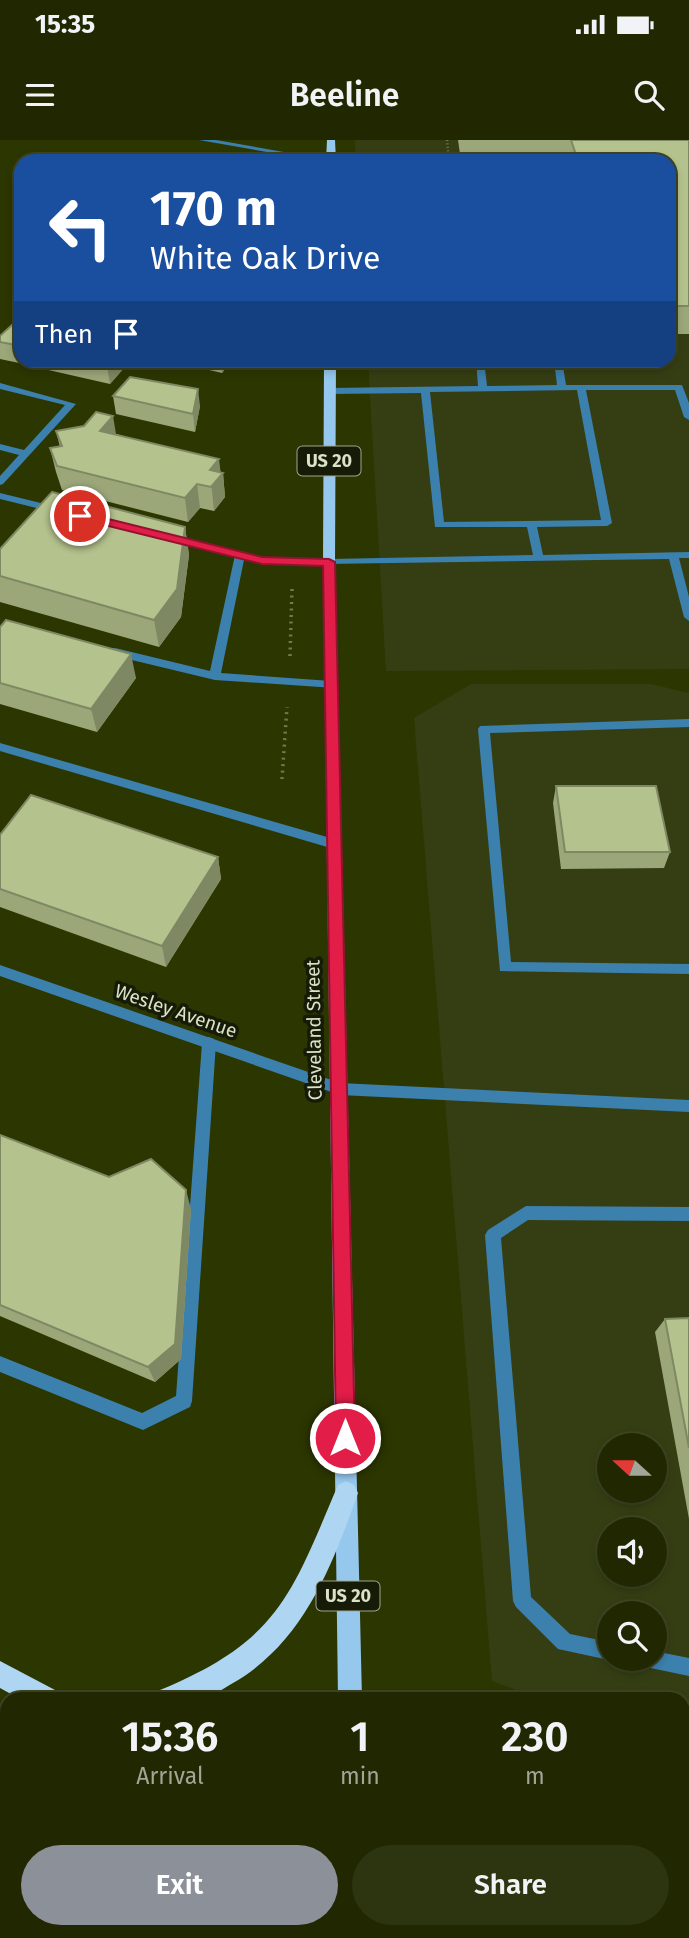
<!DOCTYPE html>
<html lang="en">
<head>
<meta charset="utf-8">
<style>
	:root { --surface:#212801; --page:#2d3410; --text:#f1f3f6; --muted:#a2a699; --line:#3e4423; --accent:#8c9099 }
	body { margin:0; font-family:"Fira Sans",sans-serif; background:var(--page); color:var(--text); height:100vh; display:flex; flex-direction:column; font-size:26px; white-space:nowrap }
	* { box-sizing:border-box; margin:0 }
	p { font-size:23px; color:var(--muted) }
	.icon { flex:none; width:38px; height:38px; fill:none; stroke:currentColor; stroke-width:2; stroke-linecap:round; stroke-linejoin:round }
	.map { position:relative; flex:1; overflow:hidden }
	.panel { position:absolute; left:0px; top:1552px; width:690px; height:247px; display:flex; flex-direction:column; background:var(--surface); border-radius:21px 21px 0 0; box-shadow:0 4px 10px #0003,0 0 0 2px var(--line) }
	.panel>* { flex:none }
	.guide { position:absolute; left:14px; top:14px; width:662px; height:214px; border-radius:21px; box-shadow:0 4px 10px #0003,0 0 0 2px var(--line); background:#1a4fa0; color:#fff; overflow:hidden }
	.needle { width:46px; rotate:291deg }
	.fabs { position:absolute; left:597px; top:1293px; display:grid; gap:14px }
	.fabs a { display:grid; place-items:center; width:70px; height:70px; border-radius:50%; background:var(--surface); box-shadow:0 4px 10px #0003,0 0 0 2px var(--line); font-size:35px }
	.pin { position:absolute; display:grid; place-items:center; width:60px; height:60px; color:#fff; margin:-30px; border:4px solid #fff; border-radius:50%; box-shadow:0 2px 7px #0007 }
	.me { position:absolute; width:77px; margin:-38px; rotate:0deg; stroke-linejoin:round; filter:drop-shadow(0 0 5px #0008) }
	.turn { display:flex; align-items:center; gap:24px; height:147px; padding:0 21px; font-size:32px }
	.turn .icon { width:91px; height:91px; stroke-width:2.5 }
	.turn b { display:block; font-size:49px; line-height:60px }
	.then { display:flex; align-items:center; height:66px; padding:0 21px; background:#0003; gap:14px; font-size:26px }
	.eta { display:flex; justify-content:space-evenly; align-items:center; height:119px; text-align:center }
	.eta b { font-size:42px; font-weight:600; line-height:49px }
	.action { display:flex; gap:14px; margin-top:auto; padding:14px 21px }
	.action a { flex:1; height:80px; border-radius:42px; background:var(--accent); color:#fff; font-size:28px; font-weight:600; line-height:80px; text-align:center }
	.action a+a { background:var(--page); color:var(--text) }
	.status { display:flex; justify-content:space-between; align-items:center; height:49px; padding:0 35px; background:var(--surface); direction:ltr }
	.status svg { height:19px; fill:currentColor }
	header { display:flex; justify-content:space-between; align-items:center; height:91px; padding:0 21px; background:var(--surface); font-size:32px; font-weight:600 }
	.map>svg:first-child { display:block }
	.built { fill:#353e13; fill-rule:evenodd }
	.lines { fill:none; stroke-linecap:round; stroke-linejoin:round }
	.path-far1 { stroke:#707a4f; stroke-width:2.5; stroke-dasharray:1 2.5; stroke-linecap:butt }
	.path { stroke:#707a4f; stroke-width:3.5; stroke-dasharray:2 4.5; stroke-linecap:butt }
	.service { fill:#3c80ad; fill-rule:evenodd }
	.minor { fill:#3c80ad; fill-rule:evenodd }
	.primary { fill:#96c8ed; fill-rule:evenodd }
	.trunk { fill:#aed6f3; fill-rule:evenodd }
	.wall { fill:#9ba779 }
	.shaded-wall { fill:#7e8863 }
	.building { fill:#b4c28d; stroke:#7e8863; stroke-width:2 }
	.route { fill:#e11d48; stroke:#92132f; stroke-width:2 }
	.labels { text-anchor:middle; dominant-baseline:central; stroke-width:7; stroke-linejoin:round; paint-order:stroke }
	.shield { fill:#161b07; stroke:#9fa68d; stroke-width:2 }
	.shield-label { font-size:18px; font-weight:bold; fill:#dae2c7 }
	.street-label { font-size:19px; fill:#dae2c7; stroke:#161b07 }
</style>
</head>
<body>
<div class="status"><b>15:35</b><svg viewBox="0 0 49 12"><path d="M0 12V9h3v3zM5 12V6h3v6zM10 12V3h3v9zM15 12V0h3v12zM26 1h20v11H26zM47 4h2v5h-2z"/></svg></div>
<header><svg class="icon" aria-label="menu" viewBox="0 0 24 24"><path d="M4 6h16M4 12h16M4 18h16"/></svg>Beeline<svg class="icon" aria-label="search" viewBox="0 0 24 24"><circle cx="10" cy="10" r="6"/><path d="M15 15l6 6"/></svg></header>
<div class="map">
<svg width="689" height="1798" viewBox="0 0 689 1798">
	<rect width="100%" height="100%" fill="#2c3601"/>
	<path class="built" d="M355,0H689V529L386,531L368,221L668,220V21H356Z
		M471,544H651L689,553V1616L683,1614L682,1559H540L492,1541L414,578ZM609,1306H654V1351H609ZM609,1390H654V1435H609ZM609,1474H654V1519H609Z"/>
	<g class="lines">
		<path class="path-far1" d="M447,0L449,21"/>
		<path class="path" d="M290,516L292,448
			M282,639L287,567"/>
		<path class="service" d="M476,220H484L487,246L557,245L554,220H562L566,245H682L689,263V280L684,277L675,250H586L612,383L607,386L537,387L543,415L689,412V418H679L689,457V481L684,477L669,419L325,424V420L329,419L533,415L527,387H435L421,253L329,254L324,251L329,248L478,246ZM577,250L601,380L444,382L430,252Z
			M0,243L76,264L3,344L0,345V336L19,315L0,310V304L24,310L65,265L0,249Z
			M240,412L245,415L221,533L331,541L337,545L335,548L215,540L111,515V509L115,508L210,531L235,415Z
			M689,579V587L490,593L511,822L689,824V834L500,831L478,589L480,586Z
			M0,603L334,699L340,704L334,709L0,611Z
			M209,897L214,899L216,903L192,1261L190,1267L143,1290L0,1232V1216L142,1273L176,1256L202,903L204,899Z
			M340,943L689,960V972L340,955L335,953L333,949L335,945Z
			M526,1066L689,1067V1081L528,1080L501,1098L531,1457L570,1494L609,1502V1519H612L609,1520L558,1509L516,1467L513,1461L485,1095L488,1090Z
			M654,1511L689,1518V1536L641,1526L639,1519H654Z"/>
		<path class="minor" d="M199,0H216L335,21H318Z
			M0,353L61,368L62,370L57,373L0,359Z
			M168,394L262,418L329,419L334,422L329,425L262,424L164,399V395Z
			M0,825L340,943L345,945L347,949L345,953L340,955L0,836Z"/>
		<path class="primary" d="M327,0H335L336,21H326Z
			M324,220H336L335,422L362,1559H338L323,422Z
			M341,1792H367V1798H341Z"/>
		<path class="trunk" d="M346,1341L354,1345L358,1353C332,1426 304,1502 233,1543C223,1549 211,1557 199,1559C186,1561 170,1559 156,1559L160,1550C278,1501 291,1456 338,1345Z
			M0,1521L55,1550L59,1559H20L0,1548Z
			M0,1678L7,1681V1710L0,1707Z
			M166,1792H203L205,1798H168Z
			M480,1792H519L521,1798H482Z"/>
	</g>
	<path class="wall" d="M458,0H689V194H668V21H461Z
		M21,184V220H131L110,244L44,229V227L43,228L0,219V196Z
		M178,220H232L222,233L179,223Z
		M113,256L200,266L195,292L116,274Z
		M56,291L117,294L223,333L225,357L214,371L200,368L188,382L62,350L56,332L50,308L60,307Z
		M185,387L189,415L181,477L159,507L0,462V409Z
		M0,487L136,538L97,592L0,564Z
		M556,646L670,712L664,728L561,729L553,663Z
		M0,695L218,717L221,739L166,827L0,767Z
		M0,995L191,1069L181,1219L155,1242L0,1176Z
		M689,1178V1379L655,1192L665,1179Z"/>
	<path class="shaded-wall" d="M112,220H131L110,244L107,226Z
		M224,220H232L222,233L221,223Z
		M198,249L200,266L195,292L193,274Z
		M113,276L117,300L100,291Z
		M219,319L221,335L223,333L225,357L214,371L210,330Z
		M197,344L200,368L188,382L185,358Z
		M185,387L189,415L181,477L159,507L154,480Z
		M131,514L136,538L97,592L91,569Z
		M218,717L221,739L166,827L162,806Z
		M186,1050L191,1069L181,1219L155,1242L148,1227Z"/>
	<path class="building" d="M571,0H689V166H668V21H578Z
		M14,183L21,184V206L0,202V196Z
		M81,220H112L107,226Z
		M209,220H224L221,223Z
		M130,237L198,249L193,274L113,256Z
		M96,272L113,276L100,291L219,319L210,330L223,333L211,347L197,344L185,358L57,326L50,308L62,306L56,291L84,286Z
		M52,352L185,387L177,449L154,480L0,436V409Z
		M6,480L131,514L91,569L0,543V487Z
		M556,646H656L670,712H565Z
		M31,655L218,717L162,806L0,749V695Z
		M0,995L109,1037L151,1019L186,1050L175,1204L148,1227L0,1165Z
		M689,1178V1308L665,1179Z"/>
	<path class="route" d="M80,372L262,417L329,419L335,422L355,1298L352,1305L345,1307L338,1305L336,1298L323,426L262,424L76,378V373Z"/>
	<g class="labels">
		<g class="shield">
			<rect x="297.5" y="306.5" width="63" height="29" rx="5"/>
			<rect x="316.5" y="1441.5" width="63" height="29" rx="5"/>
		</g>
		<g class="shield-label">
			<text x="329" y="321">US 20</text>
			<text x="348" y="1456">US 20</text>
		</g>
		<g class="street-label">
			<text transform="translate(176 871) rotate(19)">Wesley Avenue</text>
			<text transform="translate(314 890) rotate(-91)">Cleveland Street</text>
		</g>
	</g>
</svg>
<div class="fabs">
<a><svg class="needle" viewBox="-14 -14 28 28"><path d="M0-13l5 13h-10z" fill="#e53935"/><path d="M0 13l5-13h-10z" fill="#a2a699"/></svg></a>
<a><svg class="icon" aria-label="sound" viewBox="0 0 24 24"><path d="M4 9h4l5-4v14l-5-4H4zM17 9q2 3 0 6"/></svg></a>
<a><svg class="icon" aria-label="search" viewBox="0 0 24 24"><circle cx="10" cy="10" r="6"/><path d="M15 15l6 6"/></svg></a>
</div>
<div class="pin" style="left:80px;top:376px;background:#d93025"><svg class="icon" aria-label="arrive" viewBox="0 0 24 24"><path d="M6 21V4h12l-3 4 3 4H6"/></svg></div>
<svg class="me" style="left:345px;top:1298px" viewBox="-20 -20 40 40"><circle r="17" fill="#e11d48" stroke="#fff" stroke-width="3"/><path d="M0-11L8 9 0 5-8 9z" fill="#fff"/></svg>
<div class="guide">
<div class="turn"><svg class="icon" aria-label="left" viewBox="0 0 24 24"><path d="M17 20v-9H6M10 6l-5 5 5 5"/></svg><div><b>170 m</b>White Oak Drive</div></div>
<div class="then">Then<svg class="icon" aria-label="arrive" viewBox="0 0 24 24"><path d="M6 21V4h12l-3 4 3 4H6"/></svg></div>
</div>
<section class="panel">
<div class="eta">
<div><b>15:36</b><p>Arrival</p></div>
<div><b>1</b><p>min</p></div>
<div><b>230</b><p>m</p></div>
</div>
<div class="action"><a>Exit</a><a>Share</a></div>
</section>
</div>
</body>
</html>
